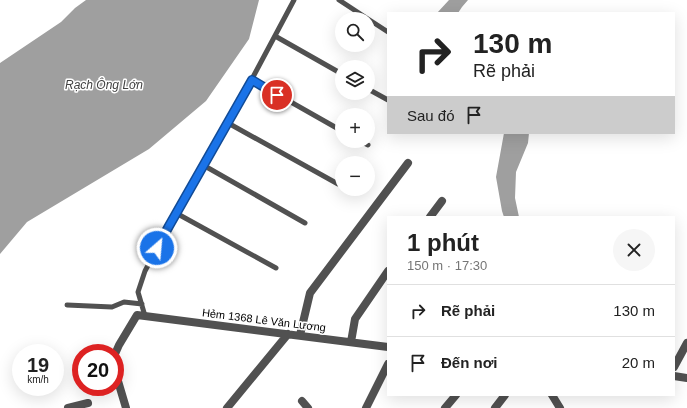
<!DOCTYPE html>
<html lang="vi">
<head>
<meta charset="utf-8">
<style>
	:root { --surface:#fff; --page:#f6f6f6; --text:#222; --muted:#767676; --line:#e0e0e0 }
	body { margin:0; font-family:Helvetica,sans-serif; background:var(--page); color:var(--text); height:100vh; display:flex; flex-direction:column; font-size:15px; white-space:nowrap }
	* { box-sizing:border-box; margin:0 }
	p { font-size:13px; color:var(--muted) }
	.icon { flex:none; width:22px; height:22px; fill:none; stroke:currentColor; stroke-width:2; stroke-linecap:round; stroke-linejoin:round }
	.map { position:relative; flex:1; overflow:hidden }
	.sheet { position:absolute; left:387px; top:216px; width:288px; height:180px; display:flex; flex-direction:column; background:var(--surface); border-radius:0px; box-shadow:0 4px 16px #0002 }
	.sheet>* { flex:none }
	.hud { position:absolute; left:387px; top:12px; width:288px; height:122px; border-radius:0px; box-shadow:0 4px 16px #0002; background:#fff; color:var(--text); overflow:hidden }
	.buttons { position:absolute; left:335px; top:12px; display:grid; gap:8px }
	.buttons a { display:grid; place-items:center; width:40px; height:40px; border-radius:50%; background:var(--surface); box-shadow:0 4px 16px #0002; font-size:20px }
	.speed { position:absolute; left:12px; top:344px; display:flex; gap:8px; font-size:20px; font-weight:700; text-align:center }
	.speed>* { display:grid; place-content:center; width:52px; height:52px; border-radius:50%; background:var(--surface); box-shadow:0 4px 16px #0002; line-height:1 }
	.speed small { font-size:10px; font-weight:400 }
	.speed .limit { border:6px solid #d22; background:#fff; color:#111 }
	.pin { position:absolute; display:grid; place-items:center; width:34px; height:34px; color:#fff; margin:-17px; border:2px solid #fff; border-radius:50%; box-shadow:0 1px 4px #0007 }
	.me { position:absolute; width:44px; margin:-22px; rotate:27deg; stroke-linejoin:round; filter:drop-shadow(0 0 3px #0008) }
	.turn { display:flex; align-items:center; gap:14px; height:84px; padding:0 20px; font-size:18px }
	.turn .icon { width:52px; height:52px; stroke-width:2.5 }
	.turn b { display:block; font-size:28px; line-height:34px }
	.then { display:flex; align-items:center; height:38px; padding:0 20px; background:#0003; gap:8px; font-size:15px }
	.round { display:grid; place-items:center; flex:none; width:42px; height:42px; border-radius:21px; background:var(--page) }
	.summary { display:flex; align-items:center; justify-content:space-between; height:68px; padding:0 20px }
	h1 { font-size:24px; font-weight:600; line-height:30px }
	ul { padding:0; list-style:none }
	li { display:flex; align-items:center; gap:12px; height:52px; padding:0 20px; border-top:1px solid var(--line) }
	li div { flex:1 }
	li b { display:block; font-size:15px }
	li em { font-style:normal }
	.map>svg:first-child { display:block }
	.water { fill:#9f9f9f }
	.lines { fill:none; stroke-linecap:round; stroke-linejoin:round }
	.service { stroke:#515151; stroke-width:5 }
	.minor { stroke:#515151; stroke-width:8 }
	.route-casing { stroke:#114b97; stroke-width:10 }
	.route { stroke:#1a73e8; stroke-width:7 }
	.labels { text-anchor:middle; dominant-baseline:central; stroke-width:3; stroke-linejoin:round; paint-order:stroke }
	.street-label { font-size:11px; fill:#000; stroke:#fff }
	.water-label { font-size:12px; font-style:italic; fill:#404040; stroke:#fff }
</style>
</head>
<body>
<div class="map">
<svg width="687" height="408" viewBox="0 0 687 408">
	<rect width="100%" height="100%" fill="#fff"/>
	<path class="water" d="M86,0H259L249,39L206,101L149,149L27,222L0,254V63L61,22L75,8Z
		M449,0H468L462,7L458,13H437Z
		M504,133H529L528,143L516,172L515,198L519,217H504L502,211L496,177Z"/>
	<g class="lines">
		<path class="service" d="M339,0L368,19
			M368,19L388,32
			M275,36L342,74
			M252,80L342,131
			M368,89L388,100
			M228,123L338,184
			M360,141L368,145
			M203,165L305,223
			M176,213L276,268
			M67,305L112,307L124,302L142,304
			M145,316L138,292L145,271L169,226L245,92L294,0"/>
		<path class="minor" d="M430,217L442,201
			M300,335L310,293L408,163
			M351,342L355,319L388,271
			M115,354L119,345L137,315L388,347
			M674,367L687,343
			M115,371L126,408
			M674,376L687,378
			M552,395L560,408
			M302,401L308,408
			M68,408L88,403
			M227,408L288,334
			M366,408L388,364
			M445,408L456,395
			M495,408L505,395"/>
	</g>
	<g class="lines">
		<defs>
			<path id="route" d="M157,248L169,226L252,80L277,95"/>
		</defs>
		<use href="#route" class="route-casing"/>
		<use href="#route" class="route"/>
	</g>
	<g class="labels">
		<g class="street-label">
			<text transform="translate(264 320) rotate(7)">Hẻm 1368 Lê Văn Lương</text>
		</g>
		<g class="water-label">
			<text x="104" y="85">Rạch Ông Lớn</text>
		</g>
	</g>
</svg>
<div class="buttons">
<a><svg class="icon" aria-label="search" viewBox="0 0 24 24"><circle cx="10" cy="10" r="6"/><path d="M15 15l6 6"/></svg></a>
<a><svg class="icon" aria-label="layers" viewBox="0 0 24 24"><path d="M12 4l9 5-9 5-9-5zM3 14l9 5 9-5"/></svg></a>
<a>+</a>
<a>−</a>
</div>
<div class="speed"><div>19<small>km/h</small></div><div class="limit">20</div></div>
<div class="pin" style="left:277px;top:95px;background:#d93025"><svg class="icon" aria-label="arrive" viewBox="0 0 24 24"><path d="M6 21V4h12l-3 4 3 4H6"/></svg></div>
<svg class="me" style="left:157px;top:248px" viewBox="-20 -20 40 40"><circle r="17" fill="#1a73e8" stroke="#fff" stroke-width="3"/><path d="M0-11L8 9 0 5-8 9z" fill="#fff"/></svg>
<div class="hud">
<div class="turn"><svg class="icon" aria-label="right" viewBox="0 0 24 24"><path d="M7 20v-9h11M14 6l5 5-5 5"/></svg><div><b>130 m</b>Rẽ phải</div></div>
<div class="then">Sau đó<svg class="icon" aria-label="arrive" viewBox="0 0 24 24"><path d="M6 21V4h12l-3 4 3 4H6"/></svg></div>
</div>
<section class="sheet">
<div class="summary"><div><h1>1 phút</h1><p>150 m · 17:30</p></div><a class="round"><svg class="icon" aria-label="close" viewBox="0 0 24 24"><path d="M6 6l12 12M18 6L6 18"/></svg></a></div>
<ul>
<li><svg class="icon" aria-label="right" viewBox="0 0 24 24"><path d="M7 20v-9h11M14 6l5 5-5 5"/></svg><div><b>Rẽ phải</b></div><em>130 m</em></li>
<li><svg class="icon" aria-label="arrive" viewBox="0 0 24 24"><path d="M6 21V4h12l-3 4 3 4H6"/></svg><div><b>Đến nơi</b></div><em>20 m</em></li>
</ul>
</section>
</div>
</body>
</html>
